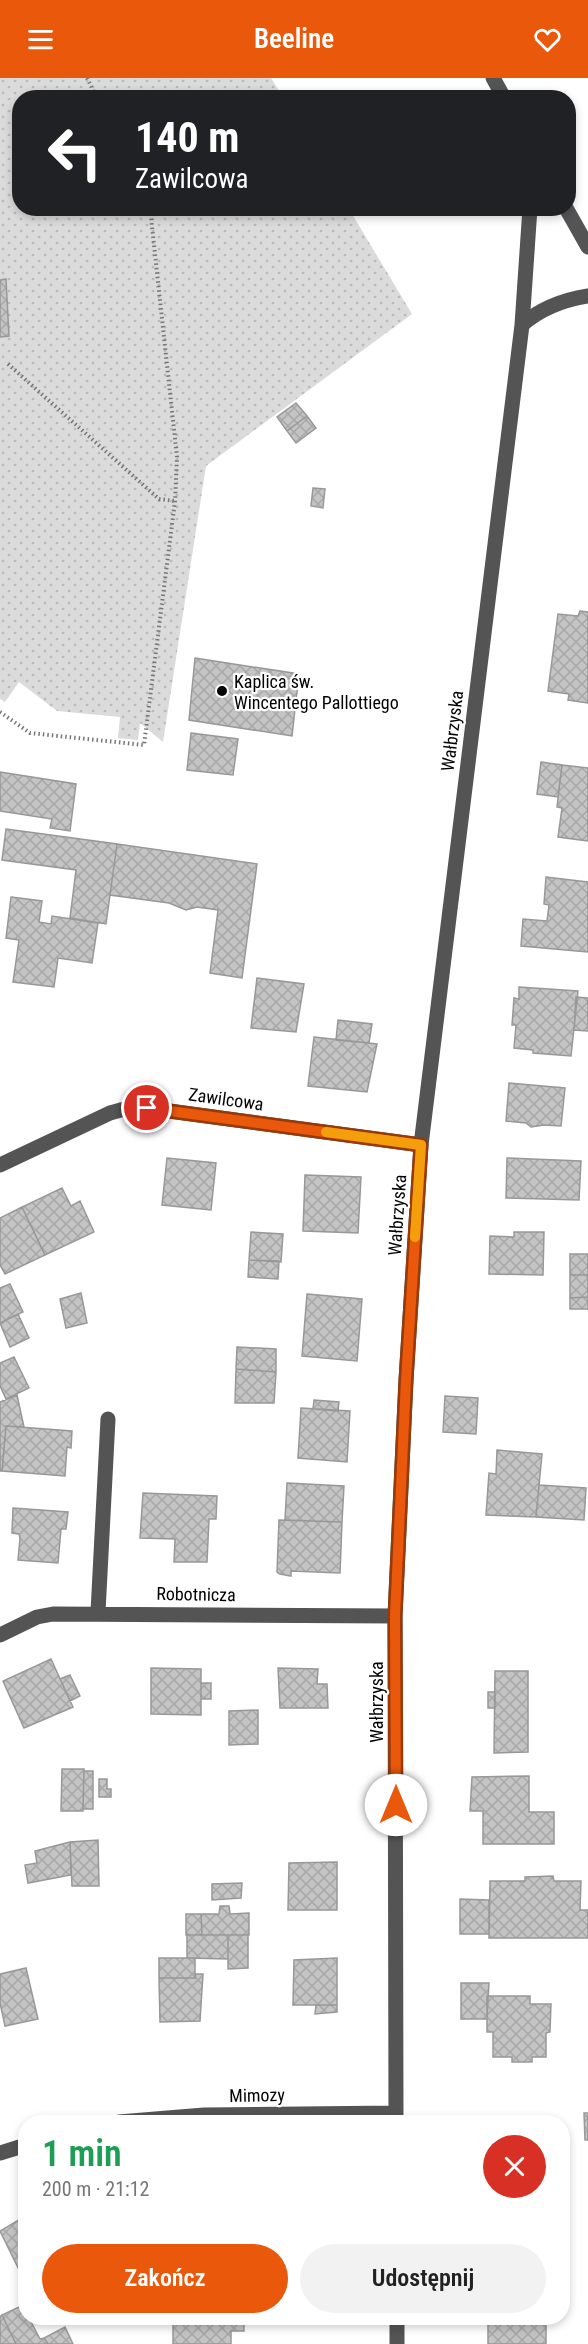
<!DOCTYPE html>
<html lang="pl">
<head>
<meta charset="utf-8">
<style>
	:root { --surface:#fff; --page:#f2f2f2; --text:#222; --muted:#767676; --accent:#ea580c }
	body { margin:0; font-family:"Roboto Condensed",sans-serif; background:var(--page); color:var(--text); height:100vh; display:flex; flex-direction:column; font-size:22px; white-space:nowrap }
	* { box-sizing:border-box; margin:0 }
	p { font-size:20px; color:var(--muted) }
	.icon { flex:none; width:33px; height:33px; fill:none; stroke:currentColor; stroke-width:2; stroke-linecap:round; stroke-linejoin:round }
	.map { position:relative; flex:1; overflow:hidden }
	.details { position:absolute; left:18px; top:2037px; width:552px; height:210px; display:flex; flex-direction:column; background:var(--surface); border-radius:24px; box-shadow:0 3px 9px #0003 }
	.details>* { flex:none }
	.top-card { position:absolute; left:12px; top:12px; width:564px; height:126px; border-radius:24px; box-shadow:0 3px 9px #0003; background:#202124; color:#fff; overflow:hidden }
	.pin { position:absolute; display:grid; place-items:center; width:51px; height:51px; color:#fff; margin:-26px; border:3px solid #fff; border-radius:50%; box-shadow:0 2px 6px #0007 }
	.me { position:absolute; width:66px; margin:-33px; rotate:0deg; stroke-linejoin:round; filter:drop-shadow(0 0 4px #0008) }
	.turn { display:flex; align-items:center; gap:21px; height:126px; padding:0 24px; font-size:27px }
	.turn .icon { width:78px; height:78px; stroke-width:2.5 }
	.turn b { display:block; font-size:42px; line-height:51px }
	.round { display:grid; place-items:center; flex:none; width:63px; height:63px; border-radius:32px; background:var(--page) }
	.head { display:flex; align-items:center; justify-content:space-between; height:102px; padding:0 24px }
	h1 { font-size:36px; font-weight:600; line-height:45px; color:#1e9e55 }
	.button { display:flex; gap:12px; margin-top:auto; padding:12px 24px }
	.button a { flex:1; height:69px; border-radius:36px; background:var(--accent); color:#fff; font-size:24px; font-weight:600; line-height:69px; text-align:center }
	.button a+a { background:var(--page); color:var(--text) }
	header { display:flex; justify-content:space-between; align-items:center; height:78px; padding:0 24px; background:var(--accent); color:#fff; font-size:27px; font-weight:600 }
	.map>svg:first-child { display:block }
	.grass { fill:url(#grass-dots) }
	.building { fill:url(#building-cross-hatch); stroke:#989898; stroke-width:1.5 }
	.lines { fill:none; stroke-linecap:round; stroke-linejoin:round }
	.path { stroke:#767676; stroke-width:4; stroke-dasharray:1.5 3; stroke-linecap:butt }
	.minor { stroke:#545454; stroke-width:15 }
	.route-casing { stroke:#983908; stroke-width:15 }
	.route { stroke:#ea580c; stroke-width:10 }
	.slow { stroke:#f59e0b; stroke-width:10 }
	.poi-dot { fill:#000; stroke:#fff; stroke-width:2 }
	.labels { text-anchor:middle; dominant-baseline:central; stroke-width:4.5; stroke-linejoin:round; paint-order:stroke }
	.poi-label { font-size:18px; fill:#000; stroke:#fff; text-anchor:start }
	.street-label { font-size:18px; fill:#000; stroke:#fff }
</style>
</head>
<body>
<header><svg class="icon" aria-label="menu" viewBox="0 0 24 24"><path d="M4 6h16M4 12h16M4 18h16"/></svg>Beeline<svg class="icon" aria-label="heart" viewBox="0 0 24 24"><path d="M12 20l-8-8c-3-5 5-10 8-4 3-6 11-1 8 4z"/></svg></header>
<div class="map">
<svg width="588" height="2266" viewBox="0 0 588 2266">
	<defs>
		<pattern id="grass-dots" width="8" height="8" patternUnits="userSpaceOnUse" patternTransform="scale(1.5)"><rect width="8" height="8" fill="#dbdbdb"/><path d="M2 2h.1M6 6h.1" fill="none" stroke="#bababa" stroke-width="1.8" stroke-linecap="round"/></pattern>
		<pattern id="building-cross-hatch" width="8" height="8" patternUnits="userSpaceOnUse" patternTransform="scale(1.5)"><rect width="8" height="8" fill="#c4c4c4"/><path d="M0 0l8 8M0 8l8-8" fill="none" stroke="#a7a7a7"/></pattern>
	</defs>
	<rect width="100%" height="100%" fill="#fff"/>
	<path class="grass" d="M0,0H271L283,19L20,20V130L349,131L412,236L206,388L163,664L140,645L138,662L118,660L120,639L57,633L19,604L5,624L0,621V259L9,258L6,201L0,202Z"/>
	<path class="building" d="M6,201L9,258L0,259V202Z
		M296,325L307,338L287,353L277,339Z
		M307,338L316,350L296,365L287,353Z
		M313,410L325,411L323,430L311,428Z
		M580,533L588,534V625L568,622L569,616L548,613L558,536L578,538Z
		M195,580L299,596L292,658L189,642Z
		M191,655L238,661L233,697L187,692Z
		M541,684L562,687L558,719L537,716Z
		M562,687L588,690V763L558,759L562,730L557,729Z
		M0,694L76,706L70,753L50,750L52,741L0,733Z
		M6,751L117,766L106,846L70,840L76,792L2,782Z
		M117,766L257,786L242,900L210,895L218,832L197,829L186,832L169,825L110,817Z
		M546,799L588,804V874L521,868L523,841L547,843L549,827L544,826Z
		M11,819L42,823L39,844L51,846L52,838L98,845L92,885L58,880L54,909L13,904L19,862L6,860Z
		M257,900L304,906L296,954L251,950Z
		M519,909L578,913L571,978L533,975V972L514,970L516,947H512L514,920L519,921Z
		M576,919L588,920V953L574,952Z
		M338,942L372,946L369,965L336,962Z
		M314,959L377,966L367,1014L308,1008Z
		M509,1005L565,1010L561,1048L544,1047L531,1049L526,1045L506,1043Z
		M167,1080L216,1085L211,1132L162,1127Z
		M507,1080L581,1083L579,1122L506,1120Z
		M305,1097L361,1099L358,1155L303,1153Z
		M62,1110L71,1128L80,1123L94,1154L45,1177L22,1129Z
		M22,1129L45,1177L5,1196L0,1187V1140Z
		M251,1154L283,1156L281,1184L249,1182Z
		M514,1154H544L543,1197L489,1196L490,1158L514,1159Z
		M570,1176H588V1197H570Z
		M249,1182L279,1183L278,1201L248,1199Z
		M570,1197H588V1219L570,1220Z
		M10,1206L23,1234L0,1245V1210Z
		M81,1215L87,1245L66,1250L60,1221Z
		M307,1216L362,1221L357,1283L302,1278Z
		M588,1219V1231H570V1220Z
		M18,1236L29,1260L10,1269L0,1245Z
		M237,1269L276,1271V1294L236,1291Z
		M14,1279L29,1310L6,1321L0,1308V1285Z
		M236,1291L276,1294L274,1325H235Z
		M17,1317L24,1349L6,1348L2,1393H0V1324Z
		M445,1318L478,1320L476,1356L443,1354Z
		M314,1322L339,1324L338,1333L313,1331Z
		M301,1330L350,1333L347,1384L298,1380Z
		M6,1348L72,1353L71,1370L67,1369L65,1398L2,1393Z
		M497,1372L542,1376L536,1439L486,1437L489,1395L496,1396Z
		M287,1405L344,1408L342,1444L285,1442Z
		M539,1407L586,1410L584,1442L536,1439Z
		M143,1415L217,1418L216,1441H209L207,1484H174L175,1461L140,1460Z
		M13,1430L68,1434L66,1451H61L58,1485L18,1482L20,1460L19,1456L12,1455Z
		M279,1442L342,1444L340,1495L291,1493V1498L280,1496L277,1494Z
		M51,1581L73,1629L24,1650L3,1603Z
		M151,1590L201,1591V1637L151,1636Z
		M278,1590L318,1591L317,1606H327L328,1630H280Z
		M495,1593H528V1674L494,1675Z
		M70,1597L80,1618L70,1623L60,1601Z
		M201,1605H211V1621H201Z
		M488,1614H495V1630H488Z
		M258,1632V1666L229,1667V1633Z
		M62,1691H84L83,1733H61Z
		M84,1693H93V1731H83Z
		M529,1698V1734H554V1766H483V1733H470L472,1699Z
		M99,1701H107V1711H111V1719H99Z
		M98,1762L99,1808H72L70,1764Z
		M70,1764L71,1797L28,1805L25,1787L37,1785L35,1773Z
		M337,1784V1832H288L289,1785Z
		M553,1798L554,1803H581L580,1832H588V1860H489L490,1803H525V1799Z
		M242,1805L241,1820L212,1822V1806Z
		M460,1821L489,1822V1856H460Z
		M220,1828H229L230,1836L249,1835V1857H202L201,1836H219Z
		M186,1836H201L202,1857H186Z
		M187,1857H228V1881L187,1880Z
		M228,1857H248V1890L228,1891Z
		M159,1880H195V1900H159Z
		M337,1880V1927H293L294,1882Z
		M26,1890L38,1941L5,1948L0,1925V1896Z
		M196,1896H203L200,1943L160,1944L159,1900H195Z
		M461,1905H489L487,1941H461Z
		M487,1918H530V1926H551L550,1954L546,1955V1979H532V1984H512V1979H493V1954H487Z
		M316,1927H337V1934L315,1936Z
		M584,2035H588V2062H585Z
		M562,2128H565L566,2185H562Z
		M22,2140L26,2148V2206L0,2153Z
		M23,2227L26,2240H29L40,2261L44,2260L48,2266H16L2,2237Z
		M2,2237L16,2266H0V2239Z
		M146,2240H244V2242H146Z
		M488,2240H546V2266H488Z
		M173,2242H244V2253H231V2266H173Z
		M65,2249L73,2266H48L44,2260Z"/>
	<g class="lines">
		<path class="path" d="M87,0L97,20
			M8,286L159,421L175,423
			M0,634L30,655L144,667L175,423L177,379L150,130"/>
		<path class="minor" d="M493,0L504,20
			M566,130L588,169
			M522,247C541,230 563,222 588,218
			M0,1087L110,1035L128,1030H147L421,1067
			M98,1534L108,1341
			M0,1557L37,1539L53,1536L395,1538
			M119,2044L204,2037L396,2035
			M396,2044L395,1538L406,1302L421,1067L522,247L530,130
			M0,2075L26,2067
			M397,2240V2266"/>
	</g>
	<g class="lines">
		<defs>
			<path id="route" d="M147,1030L421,1067L406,1302L395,1538L396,1727"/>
		</defs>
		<use href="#route" class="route-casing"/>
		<use href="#route" class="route"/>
		<path class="slow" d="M326,1054L421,1067L415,1159"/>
	</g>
	<circle class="poi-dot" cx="222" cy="613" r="6"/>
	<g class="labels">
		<g class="poi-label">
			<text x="234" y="603">Kaplica św.<tspan x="234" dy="21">Wincentego Pallottiego</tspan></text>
		</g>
		<g class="street-label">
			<text transform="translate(452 653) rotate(-83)">Wałbrzyska</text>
			<text transform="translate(226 1021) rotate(8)">Zawilcowa</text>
			<text transform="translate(397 1137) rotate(-86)">Wałbrzyska</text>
			<text transform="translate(196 1516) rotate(1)">Robotnicza</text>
			<text transform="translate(376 1624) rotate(-90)">Wałbrzyska</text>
			<text transform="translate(257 2017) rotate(-1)">Mimozy</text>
		</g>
	</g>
</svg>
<div class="pin" style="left:147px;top:1030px;background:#d93025"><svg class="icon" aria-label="arrive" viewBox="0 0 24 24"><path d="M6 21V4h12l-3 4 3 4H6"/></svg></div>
<svg class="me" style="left:396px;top:1727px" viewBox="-20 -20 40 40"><circle r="19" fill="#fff"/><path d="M0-13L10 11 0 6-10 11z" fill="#ea580c"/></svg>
<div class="top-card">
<div class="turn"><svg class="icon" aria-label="left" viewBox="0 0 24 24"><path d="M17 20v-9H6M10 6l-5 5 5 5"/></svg><div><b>140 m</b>Zawilcowa</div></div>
</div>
<section class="details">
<div class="head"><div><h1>1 min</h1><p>200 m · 21:12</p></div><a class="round" style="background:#d93025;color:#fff"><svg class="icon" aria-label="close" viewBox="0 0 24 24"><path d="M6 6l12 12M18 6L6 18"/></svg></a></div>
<div class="button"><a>Zakończ</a><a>Udostępnij</a></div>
</section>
</div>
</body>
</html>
